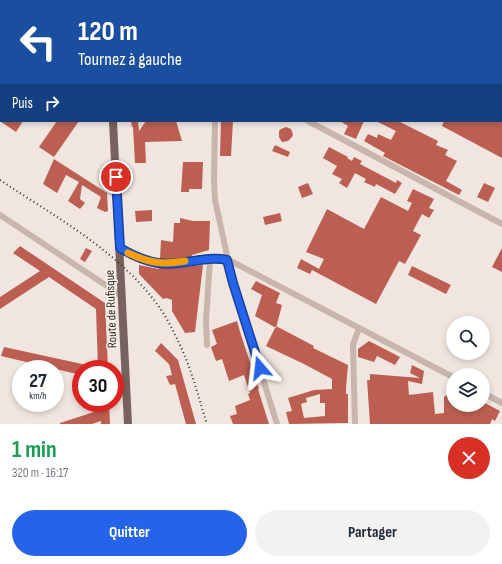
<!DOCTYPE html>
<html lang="fr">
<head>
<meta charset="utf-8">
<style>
	:root { --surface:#fff; --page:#f2f2f3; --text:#1f2937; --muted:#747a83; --accent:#2563eb }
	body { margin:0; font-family:"Sofia Sans Condensed",sans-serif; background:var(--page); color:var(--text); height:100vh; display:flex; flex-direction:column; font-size:15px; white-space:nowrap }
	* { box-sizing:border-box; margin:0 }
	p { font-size:13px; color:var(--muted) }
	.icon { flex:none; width:22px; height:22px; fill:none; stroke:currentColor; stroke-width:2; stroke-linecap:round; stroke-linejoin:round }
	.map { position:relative; height:424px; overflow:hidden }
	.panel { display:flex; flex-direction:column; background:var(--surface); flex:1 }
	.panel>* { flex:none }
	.top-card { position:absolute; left:0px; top:0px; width:502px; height:122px; box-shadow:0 2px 6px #0003; background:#1a4fa0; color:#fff; overflow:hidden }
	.tools { position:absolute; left:446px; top:316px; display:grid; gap:8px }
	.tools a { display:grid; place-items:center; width:44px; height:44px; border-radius:50%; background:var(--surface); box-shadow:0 2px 6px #0003; font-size:20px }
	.speed { position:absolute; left:12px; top:360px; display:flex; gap:8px; font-size:20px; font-weight:700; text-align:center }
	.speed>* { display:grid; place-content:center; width:52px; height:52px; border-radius:50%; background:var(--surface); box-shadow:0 2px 6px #0003; line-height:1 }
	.speed small { font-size:10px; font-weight:400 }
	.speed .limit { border:6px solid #d22; background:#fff; color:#111 }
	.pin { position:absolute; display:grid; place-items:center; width:34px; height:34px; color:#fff; margin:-17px; border:2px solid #fff; border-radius:50%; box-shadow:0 1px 4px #0007 }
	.me { position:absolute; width:44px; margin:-22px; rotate:343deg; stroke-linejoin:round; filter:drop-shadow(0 0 3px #0008) }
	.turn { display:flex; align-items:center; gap:14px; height:84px; padding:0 12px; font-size:18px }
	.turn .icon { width:52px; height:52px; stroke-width:2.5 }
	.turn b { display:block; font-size:28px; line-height:34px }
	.then { display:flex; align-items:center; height:38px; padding:0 12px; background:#0003; gap:8px; font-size:15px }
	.round { display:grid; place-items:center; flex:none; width:42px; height:42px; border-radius:21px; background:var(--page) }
	.headline { display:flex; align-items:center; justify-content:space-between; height:68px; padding:0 12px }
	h1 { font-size:24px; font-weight:700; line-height:30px; color:#1e9e55 }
	.button { display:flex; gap:8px; margin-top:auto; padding:8px 12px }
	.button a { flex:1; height:46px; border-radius:24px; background:var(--accent); color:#fff; font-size:16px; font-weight:700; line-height:46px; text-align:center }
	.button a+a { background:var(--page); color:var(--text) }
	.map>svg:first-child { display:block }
	.building { fill:#bc5f52; fill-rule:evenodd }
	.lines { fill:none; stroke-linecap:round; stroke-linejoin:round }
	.minor { stroke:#c8b5ac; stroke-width:6 }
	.major { stroke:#77625d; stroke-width:8 }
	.rail { stroke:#372d2a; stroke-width:2; stroke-dasharray:1 3; stroke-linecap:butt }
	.route-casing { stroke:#184099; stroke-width:10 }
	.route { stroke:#2563eb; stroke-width:7 }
	.slow { stroke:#f59e0b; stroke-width:7 }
	.labels { text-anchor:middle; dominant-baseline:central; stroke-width:3; stroke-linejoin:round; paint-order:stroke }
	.street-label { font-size:13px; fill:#372d2a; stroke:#f9f1eb }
</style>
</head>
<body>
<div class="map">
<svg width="502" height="424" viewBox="0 0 502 424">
	<rect width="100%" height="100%" fill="#f1e6df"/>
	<path class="building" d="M0,121H23L16,132Z
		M57,121H79L54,157L39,147Z
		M131,121H138L139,131L146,121H176L182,141L145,142L146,163H135L133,127H132Z
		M221,121H233L231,156H220Z
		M340,121H364L356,139L344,134L348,126Z
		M376,121H398L438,141L436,145L448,150L445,155L457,161L446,181L462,190L459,195L383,156L385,153L364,141L368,134L377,138L378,134L391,140L396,131Z
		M444,121H502V158L442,126Z
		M286,127L291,129L293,134L292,137L288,141L282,142L279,137V131L281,129Z
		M275,145L290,152L288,157L272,151Z
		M329,147L348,157L347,158L352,161L354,157L362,161L360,164L396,183L397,180L402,183L395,194L376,184L375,187L364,182L366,179L355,173L347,188L339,183L342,179L332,174L337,166L323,158Z
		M54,159L107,193L108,211L105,212L97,208L101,197L82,185L80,199L85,203L80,209L68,201L79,182L66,175L57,193L43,184Z
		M183,162H203L202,189H189V192H181Z
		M308,183L313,194L302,198L298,187Z
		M484,183L495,188L488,202L477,197Z
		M413,189L434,199L429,208L434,210L429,218L422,214L413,231L421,235L405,264L399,261L376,304L312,270L310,274L297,268L301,259L319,269L324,259L306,252L327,209L364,229L381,197L408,211L412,203L407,201Z
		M152,210V221L136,222L135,211Z
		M280,213L282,221L265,225L263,217Z
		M180,218L193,221H210L209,250L192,255L191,257L175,259H160L161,240L173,242L174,223H180Z
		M20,246L105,303L108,369H98L96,309L49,277L0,309V297L40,271L13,253Z
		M86,248L92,251L85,262L80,259Z
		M502,248V272L492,267Z
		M139,265L159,269V268H175L203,265L195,332L185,333L172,311V300L166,298L163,299L139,274Z
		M412,266L451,285L446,294L408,275Z
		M256,281L280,293L276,303L282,305L276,328L255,316L262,295L251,289Z
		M237,321L241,335L259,389H258L269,424H233L230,416L237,414L235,406L250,400L248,394L250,393L244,375L229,381L222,359L216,361L211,347L217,344L212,330Z
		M276,326L314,346L313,348L348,365L346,388V394H348V423L289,424L286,412L292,411L288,398L314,390L332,389V379L304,364L266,346ZM320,394V403H325V416L304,418L301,404L307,402L306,398Z
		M369,341L400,357L395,365L377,356L374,362L358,357V349Z
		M161,343L178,360L196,424H186L175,384L170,385L166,376L172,375L169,364L155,351Z
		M4,347L96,367V369H81V375L1,356Z
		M412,365L424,371L422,384L408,381L409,395L433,392L435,414L444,413V397L453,390V405H483V402L500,411L495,421L492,419L490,424H370L367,380H370V374L420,378L410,373Z
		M100,403H109L110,424H101V421L92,424H60V423L100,410Z"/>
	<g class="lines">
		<path class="minor" d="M482,0L484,1
			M288,1V0
			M501,10L502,11
			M215,121L214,182L215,200L233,283L277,424
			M308,121L502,224
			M0,215L122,296
			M120,248C132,255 145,261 158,263C181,267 204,255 227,259L453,377
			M207,345L206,321L210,258
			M483,393L502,403
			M355,424L353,345L359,328"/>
		<path class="major" d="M109,0V1
			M113,121L128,424"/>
		<path class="rail" d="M0,180C54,216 117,250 157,304C166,316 173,330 179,343C192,369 198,397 207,424"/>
	</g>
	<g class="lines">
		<defs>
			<path id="route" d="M116,177L120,248C132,255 145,261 158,263C181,267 204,255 227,260L233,283L260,368"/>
		</defs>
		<use href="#route" class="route-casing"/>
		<use href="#route" class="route"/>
		<path class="slow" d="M128,253C150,263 162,265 185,261"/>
	</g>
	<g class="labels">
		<g class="street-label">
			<text transform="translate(111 309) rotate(-92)">Route de Rufisque</text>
		</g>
	</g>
</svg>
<div class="tools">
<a><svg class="icon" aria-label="search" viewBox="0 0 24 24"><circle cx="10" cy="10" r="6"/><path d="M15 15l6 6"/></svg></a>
<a><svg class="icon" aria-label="layers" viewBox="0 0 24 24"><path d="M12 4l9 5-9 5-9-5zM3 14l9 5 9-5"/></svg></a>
</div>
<div class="speed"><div>27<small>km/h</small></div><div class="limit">30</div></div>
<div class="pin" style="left:116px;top:177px;background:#d93025"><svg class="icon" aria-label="arrive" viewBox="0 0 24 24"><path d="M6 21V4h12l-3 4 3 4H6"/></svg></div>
<svg class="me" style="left:260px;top:368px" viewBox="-20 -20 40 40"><path d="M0-17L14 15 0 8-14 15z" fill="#2563eb" stroke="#fff" stroke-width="4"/></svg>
<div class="top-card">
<div class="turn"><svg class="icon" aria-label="left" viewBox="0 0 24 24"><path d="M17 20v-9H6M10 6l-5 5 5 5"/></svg><div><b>120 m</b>Tournez à gauche</div></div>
<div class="then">Puis<svg class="icon" aria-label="right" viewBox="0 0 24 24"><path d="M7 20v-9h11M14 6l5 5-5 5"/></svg></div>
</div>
</div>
<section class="panel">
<div class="headline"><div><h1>1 min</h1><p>320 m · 16:17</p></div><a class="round" style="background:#d93025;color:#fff"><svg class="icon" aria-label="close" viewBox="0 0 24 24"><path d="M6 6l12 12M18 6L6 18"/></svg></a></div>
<div class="button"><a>Quitter</a><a>Partager</a></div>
</section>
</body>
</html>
